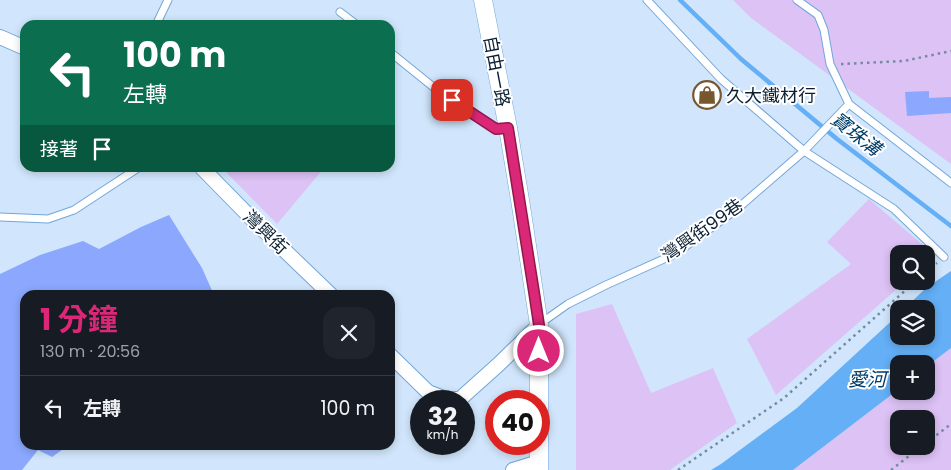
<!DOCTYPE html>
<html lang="zh-TW">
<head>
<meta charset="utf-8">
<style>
	:root { --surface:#171b24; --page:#20242c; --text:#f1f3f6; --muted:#9ea1a6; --line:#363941; --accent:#db2777 }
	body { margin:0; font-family:Poppins,"Noto Sans TC",sans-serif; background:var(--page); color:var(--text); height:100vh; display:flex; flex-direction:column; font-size:19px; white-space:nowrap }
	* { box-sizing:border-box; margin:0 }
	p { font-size:16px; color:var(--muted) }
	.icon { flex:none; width:28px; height:28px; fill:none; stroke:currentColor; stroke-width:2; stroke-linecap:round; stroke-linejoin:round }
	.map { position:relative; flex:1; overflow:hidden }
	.sheet { position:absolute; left:20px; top:290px; width:375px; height:160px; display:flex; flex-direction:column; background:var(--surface); border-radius:15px; box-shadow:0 2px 8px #0003 }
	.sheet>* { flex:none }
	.guide { position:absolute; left:20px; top:20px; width:375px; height:152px; border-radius:15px; box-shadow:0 2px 8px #0003; background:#0b6e4f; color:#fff; overflow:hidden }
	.fabs { position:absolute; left:890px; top:245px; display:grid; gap:10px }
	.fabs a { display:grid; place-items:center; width:45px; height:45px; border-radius:10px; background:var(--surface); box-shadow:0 2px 8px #0003; font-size:25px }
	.speed { position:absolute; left:410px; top:390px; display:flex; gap:10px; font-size:25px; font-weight:700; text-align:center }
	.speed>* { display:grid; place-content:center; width:65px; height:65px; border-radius:50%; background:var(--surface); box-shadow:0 2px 8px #0003; line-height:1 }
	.speed small { font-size:12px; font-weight:400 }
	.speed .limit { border:8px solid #d22; background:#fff; color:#111 }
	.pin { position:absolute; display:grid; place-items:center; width:42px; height:42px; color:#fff; margin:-21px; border-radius:10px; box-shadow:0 2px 8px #0006 }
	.me { position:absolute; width:55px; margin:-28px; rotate:0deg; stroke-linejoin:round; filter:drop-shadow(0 0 4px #0008) }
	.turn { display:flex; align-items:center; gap:18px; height:105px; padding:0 20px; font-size:22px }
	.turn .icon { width:65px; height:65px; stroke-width:2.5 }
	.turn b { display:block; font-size:35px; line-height:42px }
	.then { display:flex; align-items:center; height:48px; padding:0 20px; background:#0003; gap:10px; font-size:19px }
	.round { display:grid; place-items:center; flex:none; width:52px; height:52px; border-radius:15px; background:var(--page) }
	.head { display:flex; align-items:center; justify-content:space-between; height:85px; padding:0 20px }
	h1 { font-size:30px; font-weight:700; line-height:38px; color:var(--accent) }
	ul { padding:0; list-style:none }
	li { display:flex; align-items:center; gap:15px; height:65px; padding:0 20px; border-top:1px solid var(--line) }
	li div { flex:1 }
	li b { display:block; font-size:19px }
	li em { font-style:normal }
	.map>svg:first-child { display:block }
	.green { fill:#ddc2f5; fill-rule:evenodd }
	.water { fill:#64aff6 }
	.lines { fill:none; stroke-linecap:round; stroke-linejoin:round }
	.stream { stroke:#64aff6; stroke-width:4.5 }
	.building { fill:#8ba8fe }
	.service-casing { stroke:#72a6d9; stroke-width:9 }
	.minor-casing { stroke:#72a6d9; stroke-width:16 }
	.tertiary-casing { stroke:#72a6d9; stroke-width:19 }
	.path { stroke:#768ba0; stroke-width:2.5; stroke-dasharray:2.5 4; stroke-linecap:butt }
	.service { stroke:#fff; stroke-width:7 }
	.minor { stroke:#fff; stroke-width:14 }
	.tertiary { stroke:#fff; stroke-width:18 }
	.route-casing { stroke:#8e194d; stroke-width:12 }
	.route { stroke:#db2777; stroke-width:9 }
	.labels { text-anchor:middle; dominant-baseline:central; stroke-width:4; stroke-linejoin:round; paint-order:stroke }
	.street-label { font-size:18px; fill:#0a1f33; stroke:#fff }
	.poi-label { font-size:18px; fill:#0a1f33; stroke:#fff; text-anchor:start }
	.water-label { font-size:19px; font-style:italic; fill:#013d69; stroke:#fff }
</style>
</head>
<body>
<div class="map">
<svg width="951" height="470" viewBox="0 0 951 470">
	<rect width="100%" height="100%" fill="#d1e6fc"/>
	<path class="green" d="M733,0H951V164L751,18Z
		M228,168H324L277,224L225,171Z
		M869,199L936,256L926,264V254H899V281H906L776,395L747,339L851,264L827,242Z
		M612,304L651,393L713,368L737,423L670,470H576V314Z
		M951,348V470H793L899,389V391H926V367ZM899,419H926V446H899Z
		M183,445H247L232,448L184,449Z"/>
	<path class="water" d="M951,271V348L926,367V364H899V389L793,470H711L721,464L797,408L899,314V336H926V309H904L926,288Z"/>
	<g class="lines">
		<path class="stream" d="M680,0L741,59L837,139L951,226"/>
	</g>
	<path class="building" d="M929,91V98L951,97V113L907,116L905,92Z
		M169,215L202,268L214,295H25V445H69L52,457L38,450L22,470H0V274L40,255L83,241L99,249L141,227Z"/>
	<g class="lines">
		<defs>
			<path id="service" d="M647,0L721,79L804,151L894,209L944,257
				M797,0L818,15L824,30L830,64L849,104L951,183
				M340,12L357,25
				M156,25L168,0
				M390,52L437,90L496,129L507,128
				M0,217L48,219L74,210L138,168
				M541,323L568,304L606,285L675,254L737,209L804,151L849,104"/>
			<path id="minor" d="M0,37L25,48
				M202,168L254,221L331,295
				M390,355L428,392L446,399H460L499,364L539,325
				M513,470L539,462"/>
			<path id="tertiary" d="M483,0L508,128L521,206L539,325V470"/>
		</defs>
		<use href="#service" class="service-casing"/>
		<use href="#minor" class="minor-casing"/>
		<use href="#tertiary" class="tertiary-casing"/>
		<path class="path" d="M841,64L904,61L951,51
			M926,272L937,263
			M926,443L951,424
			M678,470L784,398L916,281
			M891,470L922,446"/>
		<use href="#service" class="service"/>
		<use href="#minor" class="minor"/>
		<use href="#tertiary" class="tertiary"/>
	</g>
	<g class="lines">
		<defs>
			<path id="route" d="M452,100L496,129L508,128L534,292L539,325V351"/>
		</defs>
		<use href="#route" class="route-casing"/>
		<use href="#route" class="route"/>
	</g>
	<defs>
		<symbol id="shop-ring" viewBox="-11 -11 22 22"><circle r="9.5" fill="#fff" stroke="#78562e" stroke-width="1.5"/><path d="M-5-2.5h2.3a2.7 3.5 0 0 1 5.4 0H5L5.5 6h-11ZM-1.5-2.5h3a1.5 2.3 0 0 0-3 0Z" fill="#78562e"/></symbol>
	</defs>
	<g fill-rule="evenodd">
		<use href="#shop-ring" x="691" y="79" width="32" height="32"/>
	</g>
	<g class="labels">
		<g class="street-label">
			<text transform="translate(497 71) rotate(79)">自由一路</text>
			<text transform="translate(702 230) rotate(-35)">灣興街99巷</text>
			<text transform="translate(266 232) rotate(44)">灣興街</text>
		</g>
		<g class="poi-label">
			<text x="726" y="95">久大鐵材行</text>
		</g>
		<g class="water-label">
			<text transform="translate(856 134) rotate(38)">寶珠溝</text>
			<text x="867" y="379">愛河</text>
		</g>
	</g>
</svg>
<div class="fabs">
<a><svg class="icon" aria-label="search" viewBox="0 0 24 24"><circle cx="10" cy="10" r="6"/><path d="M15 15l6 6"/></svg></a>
<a><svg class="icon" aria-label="layers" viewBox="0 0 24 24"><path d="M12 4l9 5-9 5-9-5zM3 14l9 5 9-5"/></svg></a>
<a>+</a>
<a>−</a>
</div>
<div class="speed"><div>32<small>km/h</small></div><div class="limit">40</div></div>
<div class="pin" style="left:452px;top:100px;background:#d93025"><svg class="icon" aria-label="arrive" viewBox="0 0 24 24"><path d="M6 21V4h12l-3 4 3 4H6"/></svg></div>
<svg class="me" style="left:539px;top:351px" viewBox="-20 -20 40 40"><circle r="17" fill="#db2777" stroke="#fff" stroke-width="3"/><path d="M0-11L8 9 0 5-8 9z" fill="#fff"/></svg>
<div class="guide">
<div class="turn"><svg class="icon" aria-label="left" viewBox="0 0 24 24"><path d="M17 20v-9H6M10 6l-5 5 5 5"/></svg><div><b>100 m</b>左轉</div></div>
<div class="then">接著<svg class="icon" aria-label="arrive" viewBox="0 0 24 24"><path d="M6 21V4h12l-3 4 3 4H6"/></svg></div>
</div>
<section class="sheet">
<div class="head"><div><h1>1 分鐘</h1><p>130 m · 20:56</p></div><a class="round"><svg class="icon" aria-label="close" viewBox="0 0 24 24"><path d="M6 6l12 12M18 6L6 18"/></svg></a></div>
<ul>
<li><svg class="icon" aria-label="left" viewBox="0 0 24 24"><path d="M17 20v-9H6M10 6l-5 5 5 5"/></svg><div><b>左轉</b></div><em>100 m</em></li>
</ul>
</section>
</div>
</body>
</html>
